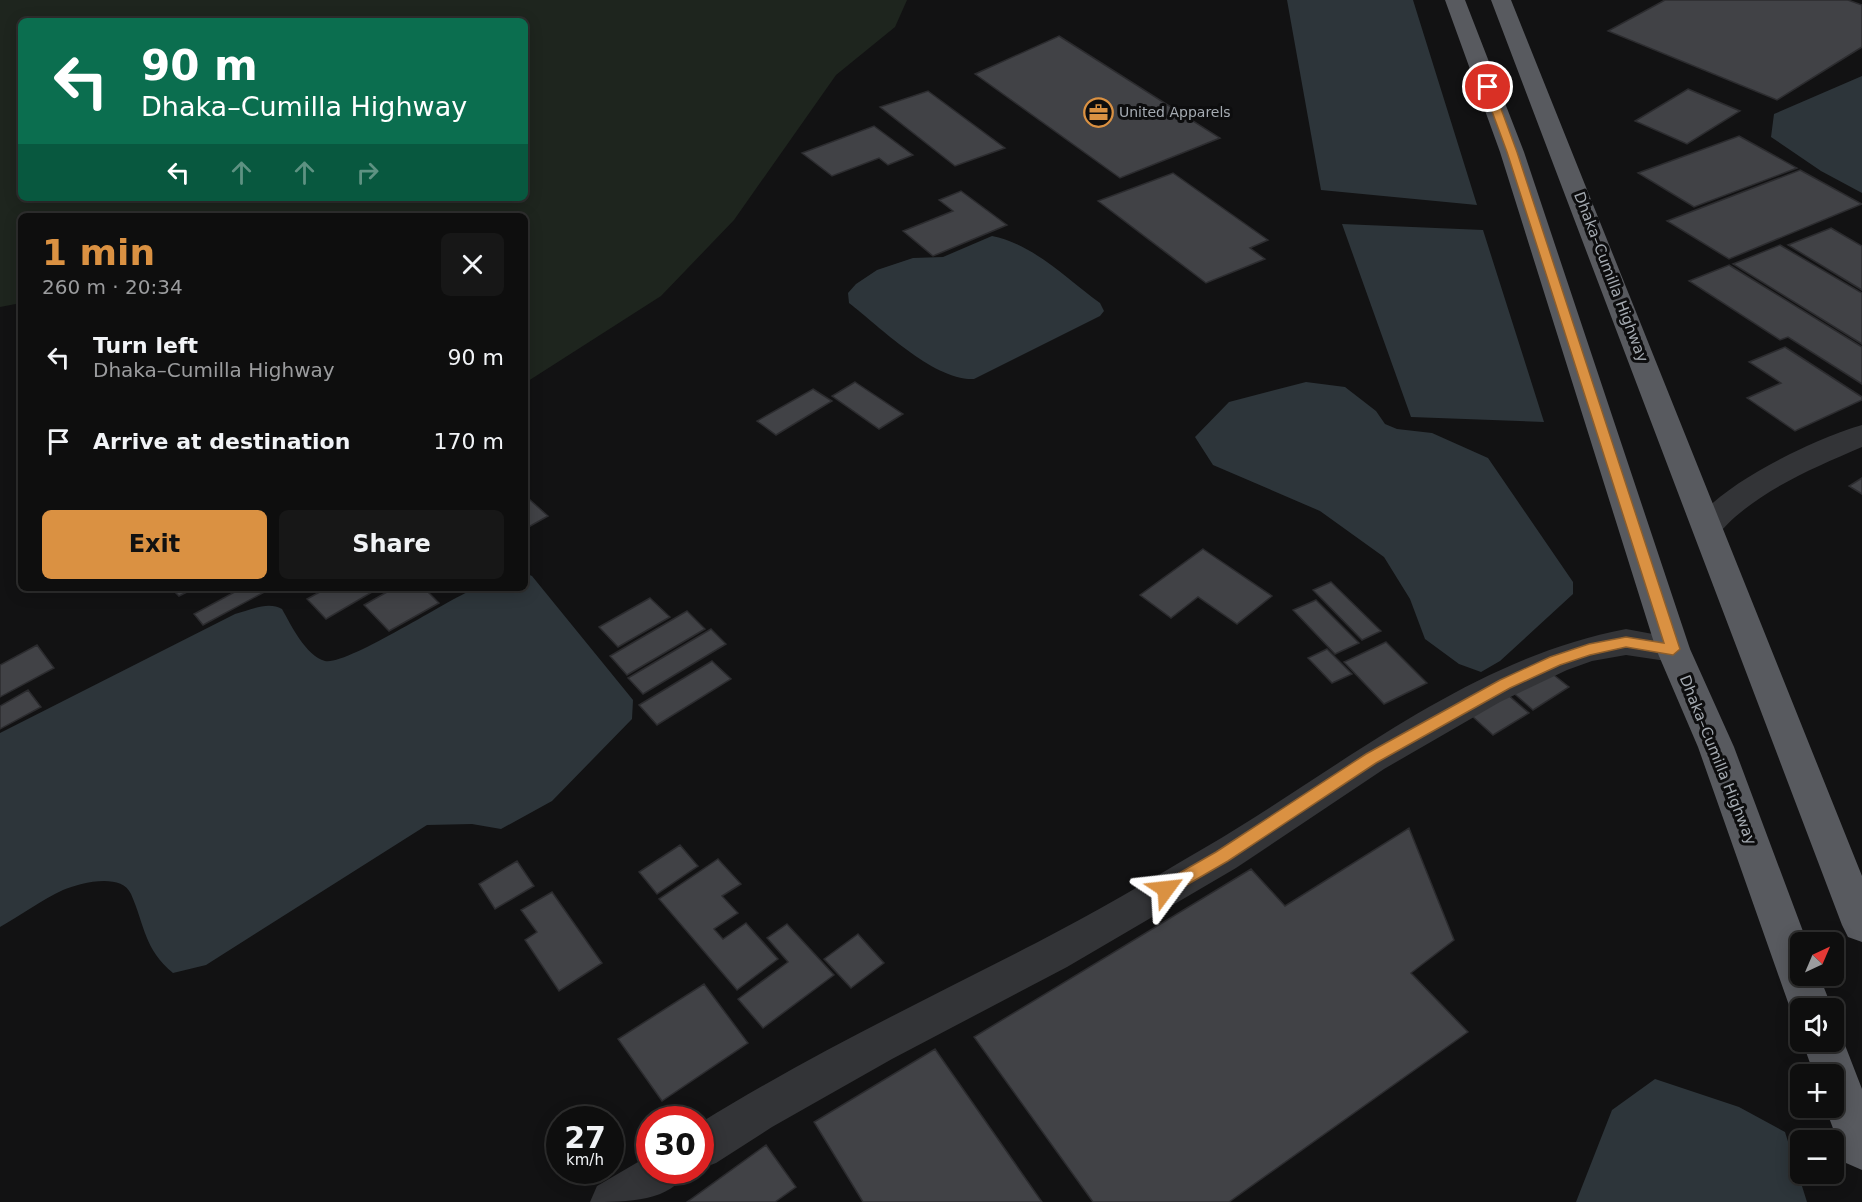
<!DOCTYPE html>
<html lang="en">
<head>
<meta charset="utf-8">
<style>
	:root { --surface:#0e0e0e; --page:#171717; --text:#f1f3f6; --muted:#9b9c9e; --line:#2e2e2e; --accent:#da9142 }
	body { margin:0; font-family:"DejaVu Sans",sans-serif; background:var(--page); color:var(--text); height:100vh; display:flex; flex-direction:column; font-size:22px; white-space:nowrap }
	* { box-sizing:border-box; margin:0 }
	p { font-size:20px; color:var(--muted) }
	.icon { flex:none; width:33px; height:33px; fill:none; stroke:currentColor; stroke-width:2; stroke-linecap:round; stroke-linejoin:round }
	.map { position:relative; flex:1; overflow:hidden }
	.drawer { position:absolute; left:18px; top:213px; width:510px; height:378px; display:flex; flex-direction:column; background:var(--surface); border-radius:9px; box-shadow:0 3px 15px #0003,0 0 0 2px var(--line) }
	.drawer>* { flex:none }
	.guide { position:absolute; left:18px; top:18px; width:510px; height:183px; border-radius:9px; box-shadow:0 3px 15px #0003,0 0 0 2px var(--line); background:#0b6e4f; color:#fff; overflow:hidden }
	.needle { width:39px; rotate:44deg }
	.controls { position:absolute; left:1790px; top:932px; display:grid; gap:12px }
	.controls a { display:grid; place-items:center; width:54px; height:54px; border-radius:9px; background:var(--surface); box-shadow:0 3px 15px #0003,0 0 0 2px var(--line); font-size:30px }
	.speed { position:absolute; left:546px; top:1106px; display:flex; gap:12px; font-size:30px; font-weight:700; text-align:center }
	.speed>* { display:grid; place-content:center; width:78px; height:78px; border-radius:50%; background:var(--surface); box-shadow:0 3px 15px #0003,0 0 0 2px var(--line); line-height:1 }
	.speed small { font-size:15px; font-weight:400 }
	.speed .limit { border:9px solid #d22; background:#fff; color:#111 }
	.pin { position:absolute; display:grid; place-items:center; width:51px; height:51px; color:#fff; margin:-26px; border:3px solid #fff; border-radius:50%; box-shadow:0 2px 6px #0007 }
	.me { position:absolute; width:66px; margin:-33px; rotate:60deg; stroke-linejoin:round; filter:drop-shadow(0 0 4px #0008) }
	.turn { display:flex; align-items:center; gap:21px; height:126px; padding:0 24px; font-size:27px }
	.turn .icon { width:78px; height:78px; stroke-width:2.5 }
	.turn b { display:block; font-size:42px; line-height:51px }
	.lanes { display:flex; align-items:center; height:57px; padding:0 24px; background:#0003; justify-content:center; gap:30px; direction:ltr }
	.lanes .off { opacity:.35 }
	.round { display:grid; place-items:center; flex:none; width:63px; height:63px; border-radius:9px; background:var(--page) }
	.summary { display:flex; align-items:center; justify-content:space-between; height:102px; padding:0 24px }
	h1 { font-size:36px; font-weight:700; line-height:45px; color:var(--accent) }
	.primary-button { display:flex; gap:12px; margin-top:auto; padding:12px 24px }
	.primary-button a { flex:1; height:69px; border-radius:9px; background:var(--accent); color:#111; font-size:24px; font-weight:700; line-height:69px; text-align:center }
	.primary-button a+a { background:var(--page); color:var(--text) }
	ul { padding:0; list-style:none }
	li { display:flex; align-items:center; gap:18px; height:84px; padding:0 24px }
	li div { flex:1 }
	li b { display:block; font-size:22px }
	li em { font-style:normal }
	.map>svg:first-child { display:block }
	.green { fill:#1e251e; fill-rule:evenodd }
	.water { fill:#2d353a }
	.building { fill:#414246; stroke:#2c2c2f; stroke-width:1.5 }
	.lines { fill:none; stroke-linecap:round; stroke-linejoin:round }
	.minor { fill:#333437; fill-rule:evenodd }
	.trunk { fill:#585a5f; fill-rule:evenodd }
	.route { fill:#da9142; stroke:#8e5e2b; stroke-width:1.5 }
	.labels { text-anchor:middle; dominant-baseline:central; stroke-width:6; stroke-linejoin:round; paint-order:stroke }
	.far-poi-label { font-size:14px; fill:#a5abb2; stroke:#0d0d0e; text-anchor:start }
	.street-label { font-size:15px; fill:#a5abb2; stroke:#0d0d0e }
</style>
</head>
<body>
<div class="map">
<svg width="1862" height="1202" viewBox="0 0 1862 1202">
	<rect width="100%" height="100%" fill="#121213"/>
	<path class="green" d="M0,0H907L895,27L836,75L734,220L661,296L525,383V216H21V303L0,307ZM21,21H525V198H21Z"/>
	<path class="water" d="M1287,0H1413L1477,205L1321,190Z
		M1862,76V193L1821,171L1771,137L1774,114Z
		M1342,224L1483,230L1544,422L1411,417Z
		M992,236C1033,244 1067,279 1100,303L1104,311L1100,316L974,379C934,381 880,327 849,303L848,293L856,284L877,270L913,258L943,257Z
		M1306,382L1345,387L1376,411L1385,424L1397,429L1432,433L1488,458L1573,582V594L1500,661L1481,672L1459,664L1425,639L1410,599L1384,557L1320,511L1213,465L1195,437L1229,402Z
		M525,573L532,576L633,700L632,719L552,801L501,829L472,824L427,825L206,965L173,973C144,949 145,926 131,894C121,872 80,883 63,890C43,899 20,916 0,927V733L235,614C250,610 268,601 282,609C291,625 306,656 325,661C346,666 447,600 474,589C488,584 510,588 525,588Z
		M1655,1079L1739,1107L1785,1132L1807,1202H1576L1612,1110Z"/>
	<path class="building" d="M1665,0H1848L1862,5V47L1777,100L1608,31Z
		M1059,36L1220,138L1120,178L975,74Z
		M1688,89L1740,111L1687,144L1635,121Z
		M928,91L1005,148L955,166L880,107Z
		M874,126L913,155L888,165L879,158L832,176L802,153Z
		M1739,136L1797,168L1694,207L1638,173Z
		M1800,170L1862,204L1729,259L1667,221Z
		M1173,173L1268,240L1250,248L1265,259L1206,283L1098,201Z
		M961,191L1007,225L933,256L903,231L953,211L939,200Z
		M1831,228L1862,246V290L1788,245Z
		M1780,245L1862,293V344L1733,264Z
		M1729,265L1862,347V384L1788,337L1780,340L1689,281Z
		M1785,347L1862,397V400L1795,431L1747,398L1781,383L1749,362Z
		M855,382L903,414L879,429L832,396Z
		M813,389L832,401L776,435L757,421Z
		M1862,478V494L1849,486Z
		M529,499L548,516L525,529V501Z
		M1203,549L1272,596L1237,624L1198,597L1171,618L1140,595Z
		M1331,582L1381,631L1362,640L1313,590Z
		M171,588H195L179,596Z
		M242,588L270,589L203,625L194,614Z
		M327,588H379L326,619L307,599Z
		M394,588H424L439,603L389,631L364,605Z
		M650,598L670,617L618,647L599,627Z
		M1316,600L1359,643L1335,654L1293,610Z
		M687,611L705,629L627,675L610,656Z
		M711,629L726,644L643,694L628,678Z
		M1386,642L1427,683L1384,704L1344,662Z
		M37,645L54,668L0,697V665Z
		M1327,649L1352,674L1332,683L1308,658Z
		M712,661L731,679L657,725L639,705Z
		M1545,668L1569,687L1533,710L1509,689Z
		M1499,687L1529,713L1493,735L1463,708Z
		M28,690L41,707L0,729V706Z
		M1409,828L1454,940L1411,973L1468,1032L1229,1202H1093L974,1037L1251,869L1285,906Z
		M680,845L698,866L657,894L639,872Z
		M718,859L741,884L722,896L738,913L714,929L723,939L746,923L778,959L737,990L659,899Z
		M517,861L534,886L495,909L479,884Z
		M552,892L602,963L559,991L525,940L537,932L521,910Z
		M787,924L834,975L763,1028L738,999L788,962L767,938Z
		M858,934L884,963L851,988L824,959Z
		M704,984L748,1043L662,1101L618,1039Z
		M935,1049L1042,1202H863L814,1122Z
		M766,1145L796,1187L775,1202H687Z"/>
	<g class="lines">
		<path class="minor" d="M1862,425V447C1818,466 1772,485 1735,517C1720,530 1719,540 1697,534L1692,526C1717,485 1816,438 1862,425Z
			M1626,629L1685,640L1690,649L1685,658L1673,662L1626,655L1592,661L1567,670L1500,702L1384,769L1236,868L1067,967L892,1059L772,1127L716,1163L700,1169V1123C808,1056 923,1001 1036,943C1094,913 1150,880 1206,847C1341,768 1468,659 1626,629Z
			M650,1155V1170H688C671,1202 628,1202 590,1202L597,1186Z"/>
		<path class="trunk" d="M1445,0H1465L1524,152L1690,649L1734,747L1807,942H1800V975H1819L1832,1008H1800V1023L1796,1021L1790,1008L1698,747L1656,649L1500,152Z
			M1491,0H1511L1862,876V942L1848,937L1842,925Z
			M1833,1025L1838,1027L1862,1089V1170L1846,1163L1825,1107H1833V1074H1814L1802,1041H1833Z"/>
	</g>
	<path class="route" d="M1488,84L1493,87L1517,152L1680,649L1673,655L1626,647L1590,655L1560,665L1510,688L1376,763L1228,861L1171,894L1166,896L1160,894L1157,889L1160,884L1216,852L1366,754L1500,680L1550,657L1589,644L1626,637L1664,643L1507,152L1483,87Z"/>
	<defs>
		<symbol id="office-ring" viewBox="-11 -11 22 22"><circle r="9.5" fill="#0d0d0e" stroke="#da9142" stroke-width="1.5"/><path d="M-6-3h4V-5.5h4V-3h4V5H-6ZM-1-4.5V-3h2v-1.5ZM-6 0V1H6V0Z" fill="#da9142"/></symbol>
	</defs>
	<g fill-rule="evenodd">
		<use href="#office-ring" x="1082" y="96" width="33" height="33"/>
	</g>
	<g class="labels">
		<g class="far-poi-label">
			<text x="1119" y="112">United Apparels</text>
		</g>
		<g class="street-label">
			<text transform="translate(1611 277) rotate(69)">Dhaka–Cumilla Highway</text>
			<text transform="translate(1718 760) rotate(68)">Dhaka–Cumilla Highway</text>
		</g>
	</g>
</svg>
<div class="controls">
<a><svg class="needle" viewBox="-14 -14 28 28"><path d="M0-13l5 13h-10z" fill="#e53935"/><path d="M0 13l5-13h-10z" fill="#9b9c9e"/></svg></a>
<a><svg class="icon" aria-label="sound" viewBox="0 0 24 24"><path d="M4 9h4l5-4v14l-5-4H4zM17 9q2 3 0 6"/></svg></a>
<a>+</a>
<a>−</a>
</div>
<div class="speed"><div>27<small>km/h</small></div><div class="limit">30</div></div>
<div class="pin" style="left:1488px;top:87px;background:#d93025"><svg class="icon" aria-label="arrive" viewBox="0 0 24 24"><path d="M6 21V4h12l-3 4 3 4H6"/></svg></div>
<svg class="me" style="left:1166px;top:889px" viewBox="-20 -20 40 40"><path d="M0-17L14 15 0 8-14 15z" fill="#da9142" stroke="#fff" stroke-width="4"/></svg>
<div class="guide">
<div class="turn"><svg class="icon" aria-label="left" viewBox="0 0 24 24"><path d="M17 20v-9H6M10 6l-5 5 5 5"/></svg><div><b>90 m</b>Dhaka–Cumilla Highway</div></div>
<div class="lanes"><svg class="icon" aria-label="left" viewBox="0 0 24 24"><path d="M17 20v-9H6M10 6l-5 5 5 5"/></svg><svg class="icon off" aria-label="ahead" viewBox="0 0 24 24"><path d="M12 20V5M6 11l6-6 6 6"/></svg><svg class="icon off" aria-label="ahead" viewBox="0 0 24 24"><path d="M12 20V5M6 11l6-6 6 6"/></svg><svg class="icon off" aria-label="right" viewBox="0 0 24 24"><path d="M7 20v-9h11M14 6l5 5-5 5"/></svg></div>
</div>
<section class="drawer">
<div class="summary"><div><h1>1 min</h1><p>260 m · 20:34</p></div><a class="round"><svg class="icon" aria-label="close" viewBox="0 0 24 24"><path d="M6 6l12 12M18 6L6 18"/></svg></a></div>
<ul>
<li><svg class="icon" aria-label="left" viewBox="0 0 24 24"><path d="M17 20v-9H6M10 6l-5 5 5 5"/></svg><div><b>Turn left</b><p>Dhaka–Cumilla Highway</p></div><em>90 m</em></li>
<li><svg class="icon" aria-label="arrive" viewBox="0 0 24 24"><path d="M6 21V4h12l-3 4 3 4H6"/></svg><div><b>Arrive at destination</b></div><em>170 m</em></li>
</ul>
<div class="primary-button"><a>Exit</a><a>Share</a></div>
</section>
</div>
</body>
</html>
